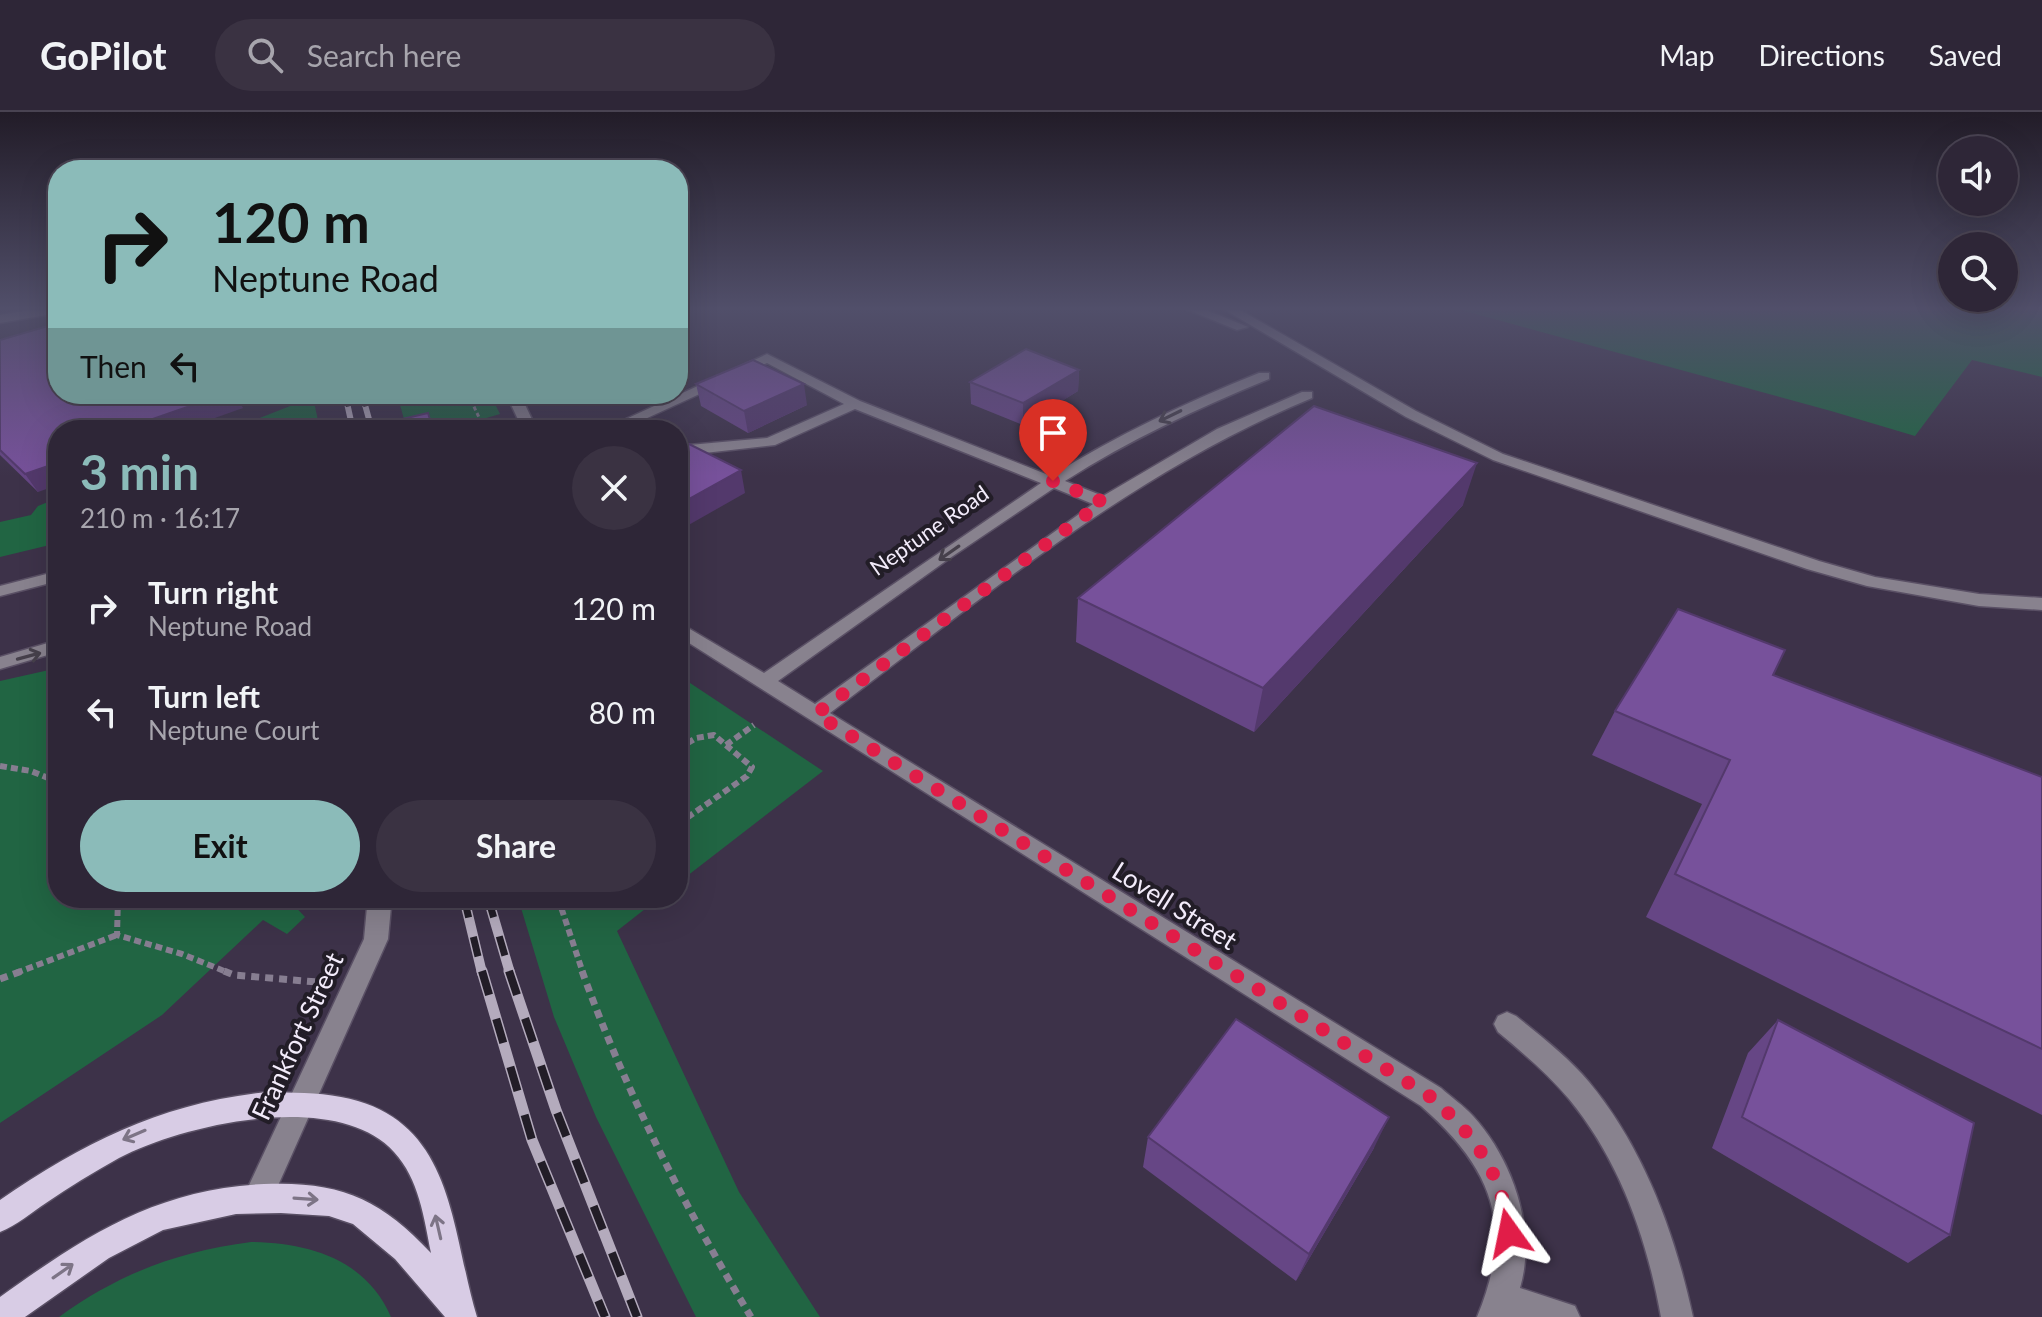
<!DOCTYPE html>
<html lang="en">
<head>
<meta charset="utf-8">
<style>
	:root { --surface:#2e2637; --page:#3a3242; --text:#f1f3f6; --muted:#a7a5ad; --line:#494352; --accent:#8bbbb9 }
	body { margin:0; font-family:Lato,sans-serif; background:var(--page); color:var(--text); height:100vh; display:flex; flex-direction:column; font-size:30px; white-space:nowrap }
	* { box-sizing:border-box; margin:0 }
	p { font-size:26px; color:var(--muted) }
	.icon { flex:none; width:44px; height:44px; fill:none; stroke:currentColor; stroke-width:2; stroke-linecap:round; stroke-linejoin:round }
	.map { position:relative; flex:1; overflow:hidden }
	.drawer { position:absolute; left:48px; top:308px; width:640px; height:488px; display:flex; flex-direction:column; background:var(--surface); border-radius:32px; box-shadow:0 8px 32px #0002,0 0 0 2px var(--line) }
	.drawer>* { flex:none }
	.banner { position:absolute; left:48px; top:48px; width:640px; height:244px; border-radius:32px; box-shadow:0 8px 32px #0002,0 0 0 2px var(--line); background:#8bbbb9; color:#111; overflow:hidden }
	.buttons { position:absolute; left:1938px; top:24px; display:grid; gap:16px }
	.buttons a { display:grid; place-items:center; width:80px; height:80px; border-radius:50%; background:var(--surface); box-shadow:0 8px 32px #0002,0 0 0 2px var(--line); font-size:40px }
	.pin { position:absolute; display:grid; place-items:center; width:68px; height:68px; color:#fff; margin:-82px -34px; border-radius:50% 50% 50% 0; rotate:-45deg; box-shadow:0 0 8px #0007 }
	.pin .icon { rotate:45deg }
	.me { position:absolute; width:88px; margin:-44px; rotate:348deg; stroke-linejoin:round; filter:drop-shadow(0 0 6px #0008) }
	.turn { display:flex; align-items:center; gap:28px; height:168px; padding:0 32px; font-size:36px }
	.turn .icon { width:104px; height:104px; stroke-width:2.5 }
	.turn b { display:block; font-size:56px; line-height:68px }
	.then { display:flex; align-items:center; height:76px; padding:0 32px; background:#0003; gap:16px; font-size:30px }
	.round { display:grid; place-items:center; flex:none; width:84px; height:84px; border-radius:42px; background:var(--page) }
	.head { display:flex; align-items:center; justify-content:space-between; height:136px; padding:0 32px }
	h1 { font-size:48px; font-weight:700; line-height:60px; color:var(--accent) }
	.action { display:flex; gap:16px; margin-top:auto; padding:16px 32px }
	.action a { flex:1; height:92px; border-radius:48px; background:var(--accent); color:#111; font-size:32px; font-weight:700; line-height:92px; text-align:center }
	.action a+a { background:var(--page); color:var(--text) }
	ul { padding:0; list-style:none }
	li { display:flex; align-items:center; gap:24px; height:104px; padding:0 32px }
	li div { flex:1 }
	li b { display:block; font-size:30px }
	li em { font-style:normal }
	header { display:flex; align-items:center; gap:48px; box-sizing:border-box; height:112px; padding:0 40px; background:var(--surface); border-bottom:2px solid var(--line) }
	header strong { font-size:38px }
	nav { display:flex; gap:44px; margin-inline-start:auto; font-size:28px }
	.search { width:560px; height:72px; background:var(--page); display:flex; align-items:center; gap:20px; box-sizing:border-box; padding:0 28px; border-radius:44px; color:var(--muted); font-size:30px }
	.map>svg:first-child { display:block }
	.green { fill:#216543 }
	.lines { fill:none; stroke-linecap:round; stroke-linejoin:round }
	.minor-casing { stroke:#5a5065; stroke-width:3 }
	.major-casing { stroke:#5a5065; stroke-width:3 }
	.path-far2 { stroke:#877e91; stroke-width:3; stroke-dasharray:4 3; stroke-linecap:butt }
	.path-far1 { stroke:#877e91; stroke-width:6; stroke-dasharray:7 4; stroke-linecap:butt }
	.path { stroke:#877e91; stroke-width:7; stroke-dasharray:8 6; stroke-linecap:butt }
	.minor { fill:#88828e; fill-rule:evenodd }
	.major { fill:#d8cce5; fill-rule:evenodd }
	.rail-far2-casing { stroke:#b4abbd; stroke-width:6 }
	.rail-far1-casing { stroke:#b4abbd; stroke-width:10 }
	.rail-casing { stroke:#b4abbd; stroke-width:11 }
	.rail-far2 { stroke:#221d27; stroke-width:4; stroke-dasharray:13; stroke-linecap:butt }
	.rail-far1 { stroke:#221d27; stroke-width:7; stroke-dasharray:20; stroke-linecap:butt }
	.rail { stroke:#221d27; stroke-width:8; stroke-dasharray:25; stroke-linecap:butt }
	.wall { fill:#664685 }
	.shaded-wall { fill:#53396c }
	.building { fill:#77519b; stroke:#53396c; stroke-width:2 }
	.oneway { stroke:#46404b }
	.oneway2 { stroke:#7d7486 }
	.route { stroke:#e11d48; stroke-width:14; stroke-dasharray:0 25.2 }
	.labels { text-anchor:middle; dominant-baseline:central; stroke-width:8; stroke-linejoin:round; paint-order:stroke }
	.street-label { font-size:22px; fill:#f3ecfb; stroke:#221d27 }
	.near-street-label { font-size:26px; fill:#f3ecfb; stroke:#221d27 }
</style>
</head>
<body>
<header>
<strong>GoPilot</strong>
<div class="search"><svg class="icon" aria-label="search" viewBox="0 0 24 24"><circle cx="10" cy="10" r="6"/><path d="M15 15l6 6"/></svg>Search here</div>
<nav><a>Map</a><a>Directions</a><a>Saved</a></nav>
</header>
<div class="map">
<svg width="2042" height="1205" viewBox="0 0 2042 1205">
	<rect width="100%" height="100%" fill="#3d3249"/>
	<path class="green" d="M1450,195H2042V265L1972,248L1915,324L1831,299Z
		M397,282H490L500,302L445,318H407Z
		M313,285L320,318H229Z
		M58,386V431L0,445V410L31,403L38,394Z
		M58,556V786H287L305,805L287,822L263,808L162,903L0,1011V569Z
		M678,563L823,659L678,771Z
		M518,786H659L617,819L739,1080L820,1205H696L596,1005L554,905Z
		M251,1130C309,1131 366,1147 391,1205H59C118,1162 179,1139 251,1130Z"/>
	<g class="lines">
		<defs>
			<path id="minor" d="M47,195H58V201L0,211V203Z
				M1181,195H1199L1248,215L1237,218Z
				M1220,195H1235L1416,299L1503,342L1819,449L1875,465L1979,482L2042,486V498L1979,494L1867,474L1807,457L1493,348L1406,305Z
				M767,242L860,289L1051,364C1117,323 1187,290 1259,261H1269V267C1198,296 1129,328 1065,369L1103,384L1217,317L1302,280H1312V286C1133,360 984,485 830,601L1441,976C1451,985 1464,994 1473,1004C1513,1048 1537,1118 1520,1176L1575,1194L1580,1205H1477C1515,1114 1493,1057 1421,994L678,524V510L764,561L1041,371L855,297L775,333L678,344V334L767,326L844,292L767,251L621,318H602ZM1054,376L1093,392L815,592L778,569L950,446Z
				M506,282H520L537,318H523Z
				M58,459V469L0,484V474Z
				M58,528V540L0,557V545Z
				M362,786H386L391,795L388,827L268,1096L258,1101L248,1096L243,1086L364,827L367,795Z
				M1507,900L1516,904C1542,925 1568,945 1589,970C1644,1036 1675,1122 1693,1205H1661C1647,1127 1620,1049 1569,987C1548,962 1523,941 1498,920L1494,912L1498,904Z"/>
			<path id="major" d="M267,980C292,981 317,980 341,985C455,1006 450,1116 477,1205H445L395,1147L353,1112L329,1104L281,1101L236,1102L163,1118L109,1146L25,1205H0V1185C85,1124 156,1077 264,1072C339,1069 380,1086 431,1141C424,1106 419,1067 394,1040C337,977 184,1012 119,1046C94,1060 69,1075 46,1091C31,1101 17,1113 0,1120V1088C86,1029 163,991 267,980Z"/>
		</defs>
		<use href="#minor" class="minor-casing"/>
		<use href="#major" class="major-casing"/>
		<path class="path-far2" d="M468,282L485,318"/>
		<path class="path-far1" d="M726,633L754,613
			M678,637L696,626L714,623L752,655L747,664L678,712
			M0,654L31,659L58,670
			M118,786L117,823L182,842L229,861
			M558,786L583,861
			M560,794L571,786
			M16,861L117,823"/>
		<path class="path" d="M224,859L234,863L317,870
			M582,859C626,980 684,1094 751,1205
			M0,867L22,859"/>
		<use href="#minor" class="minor"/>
		<use href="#major" class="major"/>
		<defs>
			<path id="rail-far2" d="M345,282L353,318
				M362,282L372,318"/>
			<path id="rail-far1" d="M464,786L482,861
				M488,786L510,861"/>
			<path id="rail" d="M482,859L532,1028L605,1205
				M509,859L556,998L637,1205"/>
		</defs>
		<use href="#rail-far2" class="rail-far2-casing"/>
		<use href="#rail-far1" class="rail-far1-casing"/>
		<use href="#rail" class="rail-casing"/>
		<use href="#rail-far2" class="rail-far2"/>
		<use href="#rail-far1" class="rail-far1"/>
		<use href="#rail" class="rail"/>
	</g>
	<path class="wall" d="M0,228L243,296L58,318L38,380L0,343Z
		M1079,258L1078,279L1023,313L971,292L970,270Z
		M696,272L807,293L748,321L701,294Z
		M1463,393L1254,620L1076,530L1078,486Z
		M1773,563L2042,665V1003L1646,805L1702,692L1592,643L1615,599Z
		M1778,908L1950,1123L1908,1151L1712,1036L1748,941Z
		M1148,1025L1374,1036L1296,1169L1143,1055Z"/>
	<path class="shaded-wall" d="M1079,258L1078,279L1023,313V291Z
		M804,272L807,293L748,321L744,299Z
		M225,282H236L243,296L181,318H121Z
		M58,340V373L38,380L25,362L51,342Z
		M1477,351L1463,393L1254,620L1263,576Z
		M741,358L745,381L678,419V393Z
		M1389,1005L1374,1036L1296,1169L1309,1142Z"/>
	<path class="building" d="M58,211V282H225L121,318H58V340L51,342L54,352L25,362L0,338V228Z
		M1026,237L1079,258L1023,291L970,270Z
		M753,248L804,272L744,299L696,272Z
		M1314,294L1477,351L1263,576L1078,486Z
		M428,301L432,314L462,307L466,318H382L381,312Z
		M290,313L291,318H268Z
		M689,332L741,358L678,393V337Z
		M1678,497L1785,538L1773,563L2042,665V937L1675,762L1730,648L1615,599Z
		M1236,907L1389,1005L1309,1142L1148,1025Z
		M1778,908L1974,1011L1950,1123L1742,1005Z"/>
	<defs><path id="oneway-shaft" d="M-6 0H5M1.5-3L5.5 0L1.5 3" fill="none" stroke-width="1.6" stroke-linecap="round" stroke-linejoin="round" transform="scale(2)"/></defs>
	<g class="oneway">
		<use href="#oneway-shaft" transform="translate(1170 304) rotate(154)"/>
		<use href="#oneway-shaft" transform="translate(949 441) rotate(145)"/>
		<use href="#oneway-shaft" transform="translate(29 544) rotate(-15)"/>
	</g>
	<g class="oneway2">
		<use href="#oneway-shaft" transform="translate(134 1023) rotate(157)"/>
		<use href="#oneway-shaft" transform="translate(306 1087) rotate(4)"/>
		<use href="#oneway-shaft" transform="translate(438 1115) rotate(-103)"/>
		<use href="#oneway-shaft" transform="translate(63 1159) rotate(-35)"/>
	</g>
	<linearGradient id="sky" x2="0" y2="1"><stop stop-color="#221c28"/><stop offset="0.54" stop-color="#514f6a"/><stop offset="1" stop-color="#514f6a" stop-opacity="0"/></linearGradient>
	<rect width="2042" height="364" fill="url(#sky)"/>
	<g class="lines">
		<path class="route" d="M1053,369L1103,390L816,602L1431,985C1475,1024 1502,1060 1509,1121"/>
	</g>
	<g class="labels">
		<g class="street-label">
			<text transform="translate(929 418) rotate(-35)">Neptune Road</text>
		</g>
		<g class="near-street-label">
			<text transform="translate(1175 793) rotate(32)">Lovell Street</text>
			<text transform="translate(297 924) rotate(-65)">Frankfort Street</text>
		</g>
	</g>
</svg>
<div class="buttons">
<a><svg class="icon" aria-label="sound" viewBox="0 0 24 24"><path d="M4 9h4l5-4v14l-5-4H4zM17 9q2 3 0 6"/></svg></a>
<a><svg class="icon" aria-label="search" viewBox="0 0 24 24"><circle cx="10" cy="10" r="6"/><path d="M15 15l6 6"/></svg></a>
</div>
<div class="pin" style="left:1053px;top:369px;background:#d93025"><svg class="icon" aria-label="arrive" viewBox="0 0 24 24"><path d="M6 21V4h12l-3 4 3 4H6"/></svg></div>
<svg class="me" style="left:1509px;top:1121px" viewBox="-20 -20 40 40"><path d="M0-17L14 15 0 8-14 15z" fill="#e11d48" stroke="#fff" stroke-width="4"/></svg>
<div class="banner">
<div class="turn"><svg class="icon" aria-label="right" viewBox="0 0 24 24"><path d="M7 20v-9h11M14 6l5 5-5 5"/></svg><div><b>120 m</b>Neptune Road</div></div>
<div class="then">Then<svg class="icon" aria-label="left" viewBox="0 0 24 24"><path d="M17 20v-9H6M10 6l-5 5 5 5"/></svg></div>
</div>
<section class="drawer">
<div class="head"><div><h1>3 min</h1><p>210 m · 16:17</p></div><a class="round"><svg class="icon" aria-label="close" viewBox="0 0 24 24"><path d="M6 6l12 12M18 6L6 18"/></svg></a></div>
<ul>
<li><svg class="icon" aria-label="right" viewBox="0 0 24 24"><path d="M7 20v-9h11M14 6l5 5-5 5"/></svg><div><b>Turn right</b><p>Neptune Road</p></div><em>120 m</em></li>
<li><svg class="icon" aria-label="left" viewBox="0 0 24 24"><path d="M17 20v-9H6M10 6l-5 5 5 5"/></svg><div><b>Turn left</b><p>Neptune Court</p></div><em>80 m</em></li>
</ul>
<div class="action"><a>Exit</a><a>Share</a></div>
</section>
</div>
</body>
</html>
